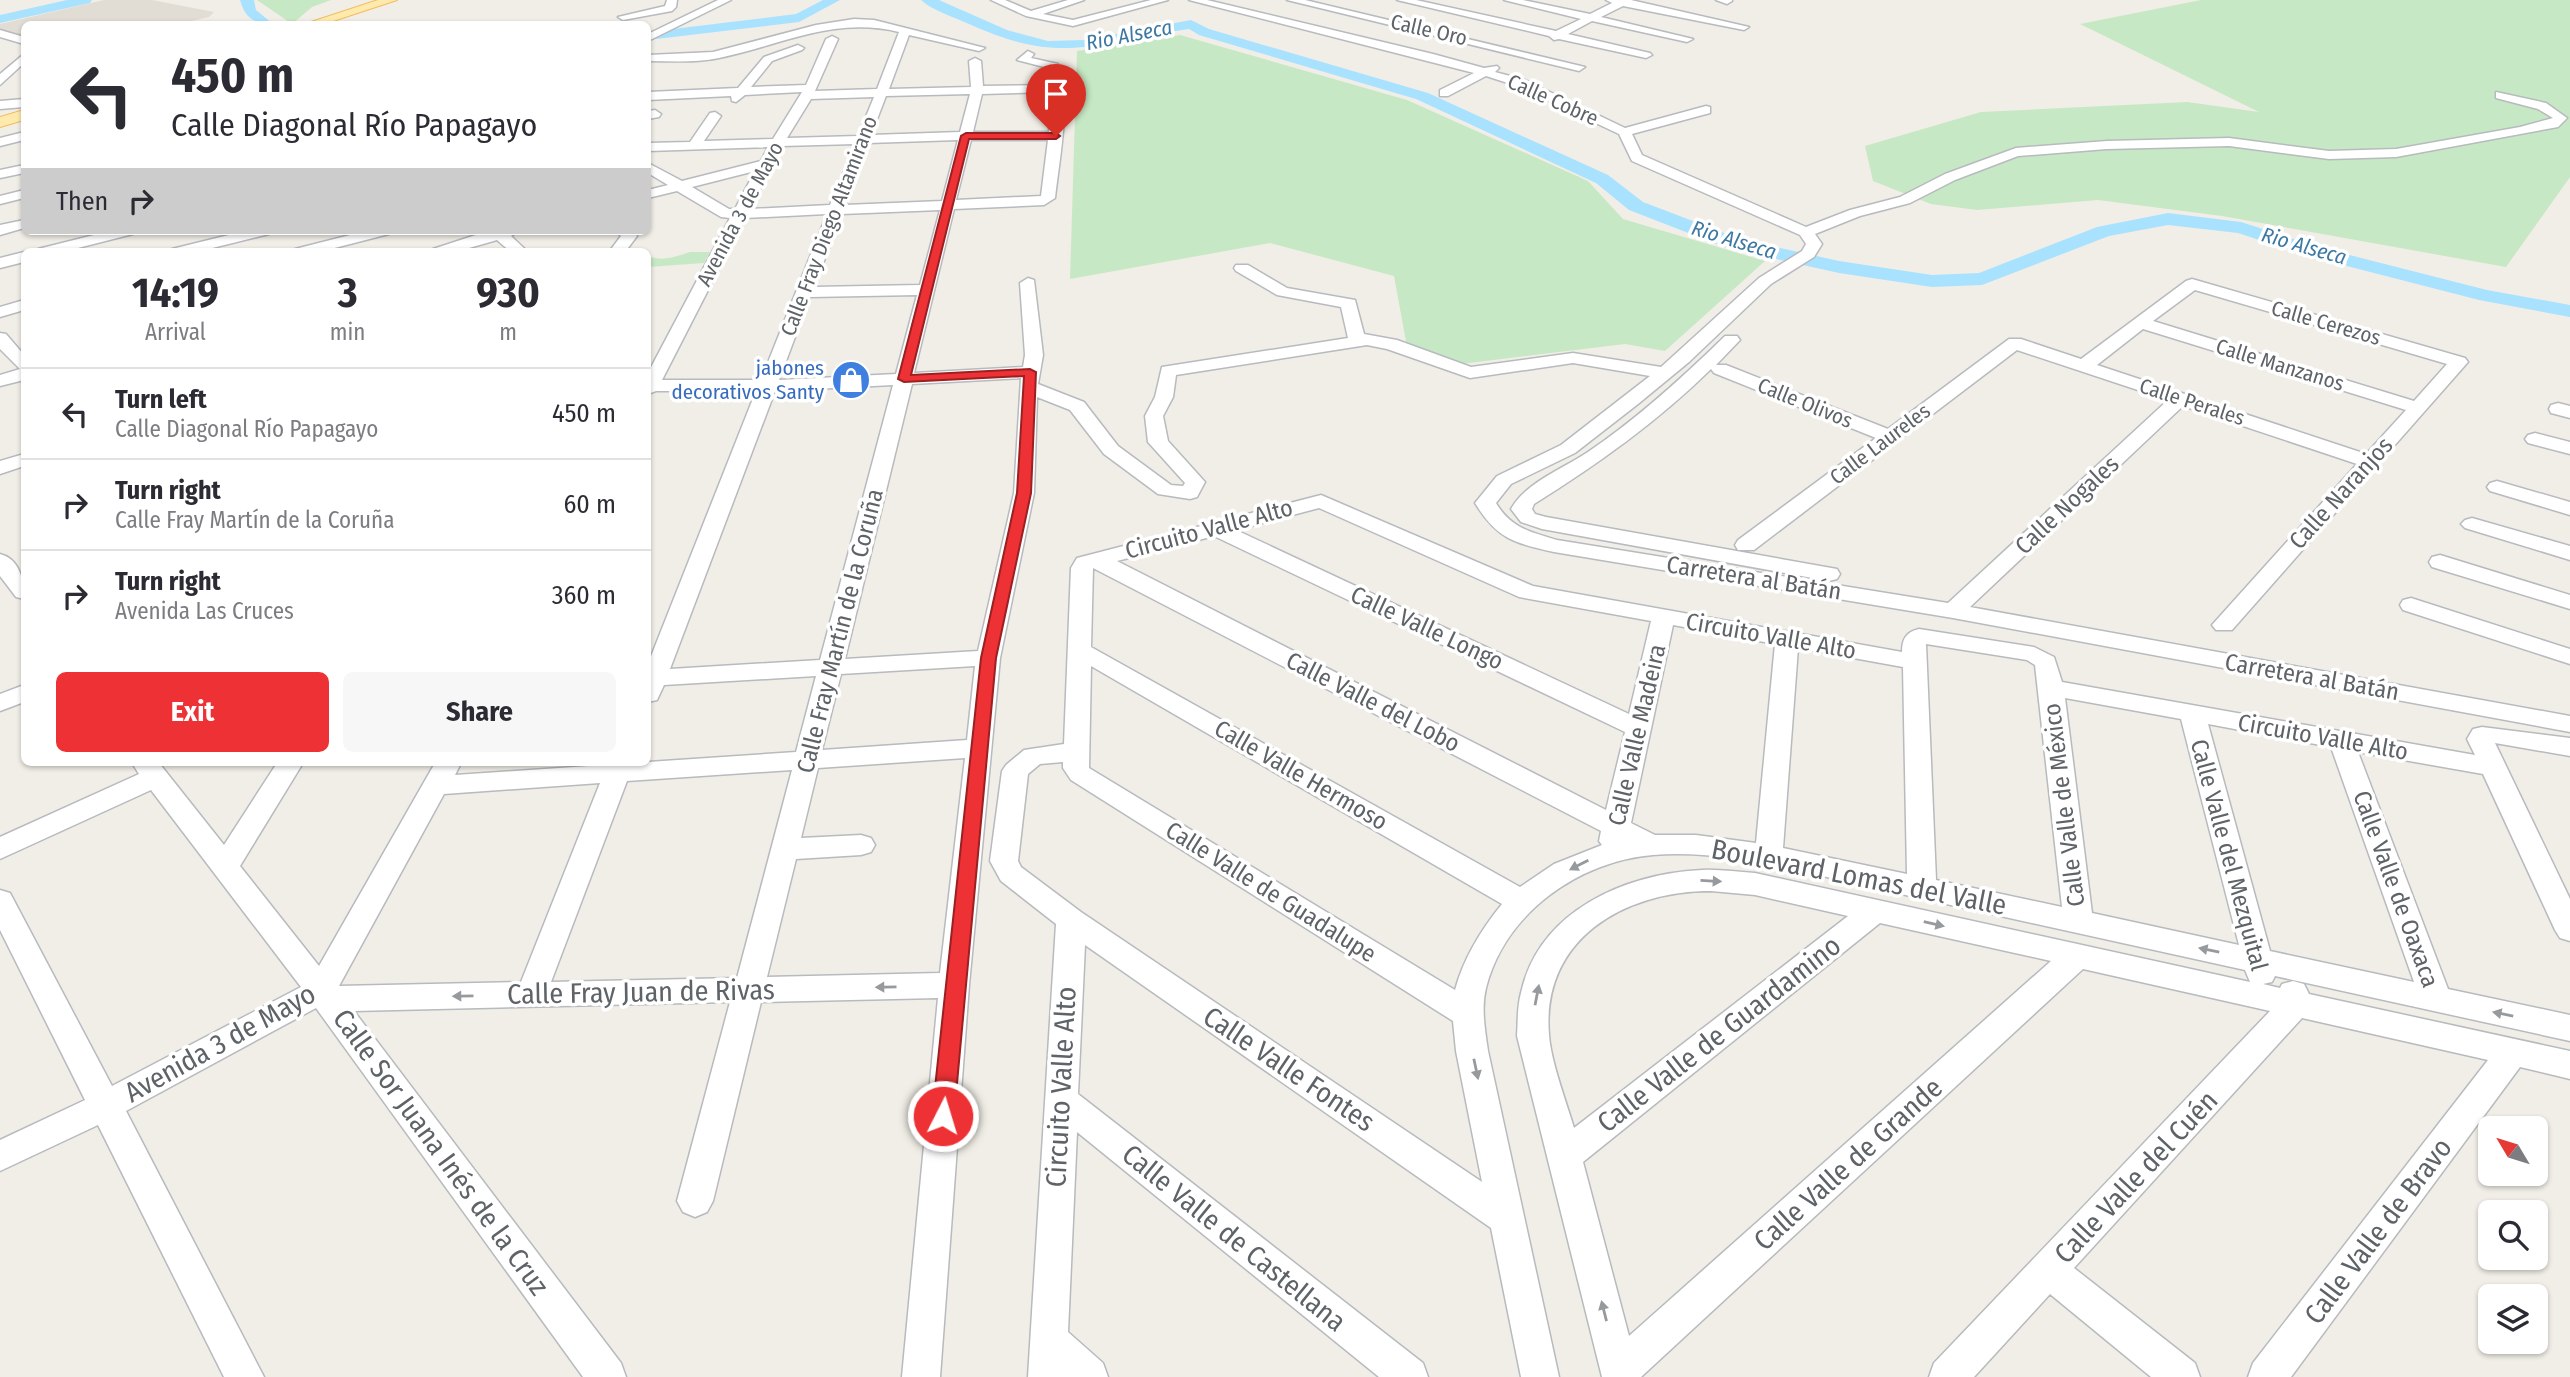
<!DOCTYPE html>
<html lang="en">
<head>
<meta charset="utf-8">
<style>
	:root { --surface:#fff; --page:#f7f7f7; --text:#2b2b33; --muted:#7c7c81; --line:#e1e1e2; --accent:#ed3135 }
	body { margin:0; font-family:"Fira Sans Condensed",sans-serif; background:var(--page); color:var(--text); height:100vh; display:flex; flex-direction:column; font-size:26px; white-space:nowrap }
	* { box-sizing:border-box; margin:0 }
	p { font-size:23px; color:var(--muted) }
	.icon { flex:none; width:38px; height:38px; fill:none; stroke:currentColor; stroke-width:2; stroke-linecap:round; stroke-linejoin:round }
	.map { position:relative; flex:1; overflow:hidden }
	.drawer { position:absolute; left:21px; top:248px; width:630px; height:518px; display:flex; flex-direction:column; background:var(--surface); border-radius:10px; box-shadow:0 2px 5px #0004 }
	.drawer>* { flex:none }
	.banner { position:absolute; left:21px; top:21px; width:630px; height:214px; border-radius:10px; box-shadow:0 2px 5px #0004; background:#fff; color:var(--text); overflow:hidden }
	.needle { width:46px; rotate:308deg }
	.controls { position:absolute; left:2478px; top:1116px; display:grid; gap:14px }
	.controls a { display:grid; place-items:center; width:70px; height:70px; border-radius:10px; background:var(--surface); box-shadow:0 2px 5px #0004; font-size:35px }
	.pin { position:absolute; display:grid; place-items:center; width:60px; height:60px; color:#fff; margin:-72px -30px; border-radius:50% 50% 50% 0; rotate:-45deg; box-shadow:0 0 7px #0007 }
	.pin .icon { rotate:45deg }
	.me { position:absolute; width:77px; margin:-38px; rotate:5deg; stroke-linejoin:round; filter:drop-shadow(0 0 5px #0008) }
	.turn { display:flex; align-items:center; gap:24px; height:147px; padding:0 35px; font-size:32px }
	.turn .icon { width:91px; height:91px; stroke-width:2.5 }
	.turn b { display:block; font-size:49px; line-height:60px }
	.then { display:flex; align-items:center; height:66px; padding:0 35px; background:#0003; gap:14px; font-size:26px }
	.eta { display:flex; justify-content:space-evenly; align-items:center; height:119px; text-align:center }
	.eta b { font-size:42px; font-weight:700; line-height:49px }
	.cta { display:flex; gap:14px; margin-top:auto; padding:14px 35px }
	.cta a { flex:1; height:80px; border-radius:10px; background:var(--accent); color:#fff; font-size:28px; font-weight:700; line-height:80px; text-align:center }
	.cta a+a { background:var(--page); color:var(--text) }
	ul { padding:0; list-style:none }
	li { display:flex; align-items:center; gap:21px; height:91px; padding:0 35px; border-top:2px solid var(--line) }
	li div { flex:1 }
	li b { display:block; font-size:26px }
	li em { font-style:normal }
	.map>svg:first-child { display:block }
	.education { fill:#e1ddd5 }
	.green { fill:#c7e8c4 }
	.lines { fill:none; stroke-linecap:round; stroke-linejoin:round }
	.river { fill:#a9e2ff; fill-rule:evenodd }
	.minor-casing { stroke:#b7babe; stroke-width:3 }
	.major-casing { stroke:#f4bb5d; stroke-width:2 }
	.minor { fill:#fff; fill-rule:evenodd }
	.major { fill:#ffeaae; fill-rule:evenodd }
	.oneway { fill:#969a9d }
	.route { fill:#ed3135; stroke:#9a2022; stroke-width:2 }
	.labels { text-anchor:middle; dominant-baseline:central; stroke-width:7; stroke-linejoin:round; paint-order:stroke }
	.far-street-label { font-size:21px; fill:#5e6368; stroke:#fff }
	.far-water-label { font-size:21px; font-style:italic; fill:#3c78a3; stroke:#fff }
	.far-shop-label { font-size:21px; fill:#366cbe; stroke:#fff; text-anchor:end }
	.street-label { font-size:24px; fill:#5e6368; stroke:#fff }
	.near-street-label { font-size:28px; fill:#5e6368; stroke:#fff }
</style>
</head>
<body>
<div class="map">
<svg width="2570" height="1377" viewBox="0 0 2570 1377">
	<rect width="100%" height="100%" fill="#f1eee7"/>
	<path class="education" d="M104,0H152L214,12L209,17L179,24H24V38L0,32V24Z"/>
	<path class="green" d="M257,0H331L312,7L292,24Z
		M2201,0H2570V177L2506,267L2222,216L2098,200L1977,210L1931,204L1873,181L1865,146L1981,112L2187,102L2259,112L2080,24Z
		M1180,35L1407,100L1588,181L1623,219L1765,261L1665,351L1625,344L1461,364L1407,347L1394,276L1270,243L1070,279L1077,51Z
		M690,252H710L704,263L648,267V256C662,262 675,257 690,252Z"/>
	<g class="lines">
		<path class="river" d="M67,0H92L90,3L0,23V15Z
			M240,0H254L256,10L273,24C254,24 245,18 240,0Z
			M823,0H840L799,22L648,40V32L796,14Z
			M921,0H939L1007,30L1048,41L1084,40L1191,20L1209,29L1428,93L1608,175L1643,202L1740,239L1839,261L1932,275L1979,273L2097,227L2168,213L2241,222L2322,248L2487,290L2570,305V317L2479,300L2308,256L2238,233L2168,225L2109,236L1982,285L1932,287L1839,273L1727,248L1629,210L1596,183L1416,99L1199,35L1189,29C1095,42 1064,67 969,24C954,17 933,11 921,0Z"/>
		<defs>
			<path id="minor" d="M667,0H677L676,7L672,11L623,20L618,17L665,6Z
				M718,0H731L648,41V34Z
				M991,0H1005L1031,11L1068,0H1084L1043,14L1073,20L1151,0H1168L1073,26L1026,16Z
				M1189,0H1207L1433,54L1484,68L1497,66L1499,68L1495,72L1525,80L1625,128L1706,106L1710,107V113L1632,134L1642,155L1806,227L1850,210L1900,197L1945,174L2016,148L2107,141L2229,138L2329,151L2396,149L2520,127L2553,118L2538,109L2496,98V92L2546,103L2567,118L2558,127L2396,157L2329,159L2229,146L2107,149L2018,156L1955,180L1910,203L1860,216L1815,234L1822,244L1814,257L1771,284L1689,362L1638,404L1575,453L1511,484L1496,503C1511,528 1530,532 1557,540L1948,603L2168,400L2017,350L1754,550H1738L1735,545L1738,540L1876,438L1714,373L1711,369C1657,422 1598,464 1534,504L1532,509L1535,514L1546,517L1837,569L1840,574L1837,579L1829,581L1542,529L1521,522L1511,509C1526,482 1563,469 1588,452C1638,418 1682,378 1725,336H1737L1740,340L1716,365H1726L1888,429L2009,339H2021L2081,359L2186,281L2192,279L2465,358L2468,362L2232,630H2216L2212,625L2357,464L2183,406L1970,607L2570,716V732L1953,618L1554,552C1514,543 1497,539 1475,503L1497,476L1561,445L1650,376L1573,363L1470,378L1387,349L1367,345L1176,375L1173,397L1163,416L1168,441L1205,482L1197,497L1190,499L1158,494L1104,454L1070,410L1037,397L1034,493L1000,658L969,985L940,1377H902L938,998L761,1002L713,1201L707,1212L695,1217L683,1212L677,1201L730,1002L354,1011L621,1363L626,1377H583L316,1008L126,1111L264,1377H224L98,1125L0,1171V1140L85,1100L0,930V890L10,893L112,1086L301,987L151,790L0,859V837L139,774L132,763H159L224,845L277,763H303L240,866L319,966L435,763H461L455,775L796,752L816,676L664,685L657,700L648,702V664L756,391H656L648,394V373L730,218L721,217L677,191L648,198V190L668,185L648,173V163L682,181L761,161L768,147L648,151V143L690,142L710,113L715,112L721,116L704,141L773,139L802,92L745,95L736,102L732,101L731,96L648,100V92L738,88L764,57L798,45L804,48L802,50L772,61L751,87L806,85L826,39L832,36L838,39L815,91L877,89L899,32C833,16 782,45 719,58C695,63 672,61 648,61V55L713,52L816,25L854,19L874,20L985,48L979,51L909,35L889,89L971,87L969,61L975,58L981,61L983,86L1050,85L1048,68L1017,60L1028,51L1034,54L1031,58L1058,64C1072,98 1059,160 1055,198L1044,205L954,209L914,373L1023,367L1025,355L1020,283L1028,278L1034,280L1043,355L1038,384L1084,402L1118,446L1171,485L1183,486L1185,483L1148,442L1145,416L1155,397L1162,367L1348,338L1341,307L1277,295L1236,271L1234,268L1236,265H1248L1287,288L1355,300L1364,334L1397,340L1471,367L1573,353L1661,367L1759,278L1802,251L1806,244L1800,235L1632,161L1619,134L1517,86L1486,76L1448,96H1440V90L1474,73ZM1050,92L1049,132H973L982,94ZM970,94L960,132L871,135L886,96ZM874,97L858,136L787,138L811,99ZM958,140L942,201L845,205L868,143ZM971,140H1048L1041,196L956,200ZM855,144L830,205L750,209L782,146ZM755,171L735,209H729L692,187ZM940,210L920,285L814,287L842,214ZM827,214L761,380H662L745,218ZM2195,290L2447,364L2414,401L2153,321ZM917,295L896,374L779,380L810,297ZM2143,329L2406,410L2366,454L2097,365ZM1021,378L1014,493L978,651L845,659L912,384ZM893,385L820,660L670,669L775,391ZM975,666L967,740L822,750L841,674ZM965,758L940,973L767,977L796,859L861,855L871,852L875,845L871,838L861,835L801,838L818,768ZM792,770L737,978L551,982L627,781ZM600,783L521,982L339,986L444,794Z
				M1287,0H1305L1585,67L1579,71Z
				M1397,0H1416L1556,31L1581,19L1504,0H1523L1590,14L1612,3L1606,0H1631L1749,27L1744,30L1623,6L1601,17L1693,39L1687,42L1592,21L1568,34L1650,53L1652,55L1646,58L1559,39L1554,40L1549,36Z
				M1716,0H1732V1L1727,4Z
				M0,30L24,37V44L0,37Z
				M24,54V63L0,85V74Z
				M24,99V107L0,109V101Z
				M655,110L661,114L659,117L648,119V111Z
				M24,132V140L0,146V138Z
				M24,165V173L0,178V170Z
				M24,190V198L0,204V196Z
				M24,220V228L0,235V225Z
				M110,231H136L133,234L62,252H35L38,249Z
				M245,231H272L269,234L196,252H169L172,249Z
				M366,231H392L389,234L319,252H292L295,249Z
				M488,231H519L511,236L528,252H511L497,240L455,252H430L433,249Z
				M616,231H633L637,236L625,252H609L621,236Z
				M24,252V262L0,268V258Z
				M24,300V310L0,317V307Z
				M0,333L6,334L24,355V380L0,386V375L20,369L0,349Z
				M2558,403L2570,406V418L2551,413L2549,409L2551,405Z
				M2535,433L2570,442V454L2528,443L2525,439L2528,435Z
				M24,454V466L0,474V461Z
				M2497,481L2570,502V515L2490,491L2487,487L2490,483Z
				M1321,495L1533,586L1902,652C1902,639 1906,632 1919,629L2034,647L2054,657L2062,682L2475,755L2467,739L2473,729L2482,727L2570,738V756L2495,743L2570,899V941L2560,938L2555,930L2483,774L2358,752L2448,989L2570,1015V1041L2275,976L2272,982L2263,984L2280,988L2282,984L2293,981L2304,984L2309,994L2570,1051V1079L2520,1067L2291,1377H2248L2253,1363L2488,1060L2302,1018L2074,1268L2195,1363L2200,1377H2151L2050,1294L1974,1377H1929L1934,1363L2270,1011L2083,969L1641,1377H1602L1517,1036C1518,1022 1517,1007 1521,993C1539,911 1624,874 1702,870C1719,869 1737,872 1755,873L2250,982L2245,970C2124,943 2004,917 1883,890C1809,874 1730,849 1653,855C1579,861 1505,913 1486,988C1481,1008 1485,1030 1488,1051L1559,1377H1521L1491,1228L1085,945L1078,1094L1423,1363L1428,1377H1379L1077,1132L1068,1332L1103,1363L1108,1377H1028L1056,924L1001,881L990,861L1002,771L1006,765L1024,750L1064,744L1071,568L1077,558ZM1319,508L1519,597L1651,621L1629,714L1236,530ZM1214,536L1625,732L1606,810L1117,561ZM1093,568L1601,831L1599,841L1602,845L1554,864L1520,887L1091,647ZM1673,625L1775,644L1756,843L1696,835H1655L1631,823ZM1926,644L2027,660L2035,665L2062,907L1936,880ZM1798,648L1903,667L1907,874L1783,848ZM1091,666L1502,904C1481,930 1464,957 1455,990L1089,768ZM2065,698L2181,719L2239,945L2092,913ZM2208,724L2331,747L2414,982L2270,951ZM1063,762V768L1071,780L1453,1021L1456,1051L1482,1182L1081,912L1021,867L1018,861L1028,774L1040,764ZM1711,891L1755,895L1848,916L1574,1128C1566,1101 1551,1062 1549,1035C1541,939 1624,891 1711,891ZM1880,923L2051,961L1629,1336L1583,1162Z
				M2472,518L2570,546V560L2465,528L2461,524L2465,520Z
				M0,554C20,559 24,581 24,599L16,597L0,576Z
				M2440,555L2570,595V609L2432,567L2429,562L2432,557Z
				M2411,598L2570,649V664L2403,610L2400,605L2403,600Z
				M24,685V702L0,711V694Z"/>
			<path id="major" d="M378,0H397L324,24H305Z
				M24,110V120L0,127V117Z"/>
		</defs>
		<use href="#minor" class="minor-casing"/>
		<use href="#major" class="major-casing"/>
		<use href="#minor" class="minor"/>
		<use href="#major" class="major"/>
	</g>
	<defs><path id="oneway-solid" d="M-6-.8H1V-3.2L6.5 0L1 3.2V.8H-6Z" transform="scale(1.75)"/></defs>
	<g class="oneway">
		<use href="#oneway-solid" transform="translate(1579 865) rotate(153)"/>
		<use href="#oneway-solid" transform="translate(1711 881) rotate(3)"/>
		<use href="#oneway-solid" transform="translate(1934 924) rotate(13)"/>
		<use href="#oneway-solid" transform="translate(2209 950) rotate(-168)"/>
		<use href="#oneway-solid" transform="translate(886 987) rotate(179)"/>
		<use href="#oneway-solid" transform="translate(1537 995) rotate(-79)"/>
		<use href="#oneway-solid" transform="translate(463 996) rotate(179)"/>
		<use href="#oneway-solid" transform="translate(2503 1014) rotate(-168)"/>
		<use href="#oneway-solid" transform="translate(1476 1069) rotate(78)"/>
		<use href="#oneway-solid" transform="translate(1604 1311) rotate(-104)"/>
	</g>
	<path class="route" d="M966,133H1056L1060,136L1056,139H969L911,375L1030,369L1036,372L1031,493L996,658L954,1116L951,1122L943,1125L935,1122L932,1116L981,658L1017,493L1024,376L904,382L898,379L961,136Z"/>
	<defs>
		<symbol id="shop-disc" viewBox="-11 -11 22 22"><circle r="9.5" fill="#3f7fe0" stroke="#fff"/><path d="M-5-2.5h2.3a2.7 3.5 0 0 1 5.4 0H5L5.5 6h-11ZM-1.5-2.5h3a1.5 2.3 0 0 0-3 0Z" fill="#fff"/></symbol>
	</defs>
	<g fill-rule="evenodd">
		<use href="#shop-disc" x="829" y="358" width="44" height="44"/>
	</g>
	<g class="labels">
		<g class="far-street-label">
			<text transform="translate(1429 30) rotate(13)">Calle Oro</text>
			<text transform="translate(1553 100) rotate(24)">Calle Cobre</text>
			<text transform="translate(740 214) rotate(-62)">Avenida 3 de Mayo</text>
			<text transform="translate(829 226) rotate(-69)">Calle Fray Diego Altamirano</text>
			<text transform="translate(2326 323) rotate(16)">Calle Cerezos</text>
			<text transform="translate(2280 365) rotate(17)">Calle Manzanos</text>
			<text transform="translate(2192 402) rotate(18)">Calle Perales</text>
			<text transform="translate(1805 403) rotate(22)">Calle Olivos</text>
			<text transform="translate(1880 444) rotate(-37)">Calle Laureles</text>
		</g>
		<g class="far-water-label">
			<text transform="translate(1129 35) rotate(-11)">Rio Alseca</text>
			<text transform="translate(1734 240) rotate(17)">Rio Alseca</text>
			<text transform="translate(2304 246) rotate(16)">Rio Alseca</text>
		</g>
		<g class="far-shop-label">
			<text x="824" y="368">jabones<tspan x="824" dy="24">decorativos Santy</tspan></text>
		</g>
		<g class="street-label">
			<text transform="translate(2341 493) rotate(-48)">Calle Naranjos</text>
			<text transform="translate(2067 505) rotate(-43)">Calle Nogales</text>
			<text transform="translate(1209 529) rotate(-15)">Circuito Valle Alto</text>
			<text transform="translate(1754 578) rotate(9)">Carretera al Batán</text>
			<text transform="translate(1427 628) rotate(25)">Calle Valle Longo</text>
			<text transform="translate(840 631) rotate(-76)">Calle Fray Martín de la Coruña</text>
			<text transform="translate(1771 636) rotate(10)">Circuito Valle Alto</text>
			<text transform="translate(2312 677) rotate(10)">Carretera al Batán</text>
			<text transform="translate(1373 702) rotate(27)">Calle Valle del Lobo</text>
			<text transform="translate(1637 735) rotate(-77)">Calle Valle Madeira</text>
			<text transform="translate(2323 737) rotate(10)">Circuito Valle Alto</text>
			<text transform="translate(1301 775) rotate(30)">Calle Valle Hermoso</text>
			<text transform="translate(2064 805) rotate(-97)">Calle Valle de México</text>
			<text transform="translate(2229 855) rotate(75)">Calle Valle del Mezquital</text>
			<text transform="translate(2396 889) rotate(70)">Calle Valle de Oaxaca</text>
			<text transform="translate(1271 892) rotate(32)">Calle Valle de Guadalupe</text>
		</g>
		<g class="near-street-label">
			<text transform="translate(1859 877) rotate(11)">Boulevard Lomas del Valle</text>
			<text transform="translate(641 992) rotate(-1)">Calle Fray Juan de Rivas</text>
			<text transform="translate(1719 1034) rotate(-38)">Calle Valle de Guardamino</text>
			<text transform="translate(220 1043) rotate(-29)">Avenida 3 de Mayo</text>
			<text transform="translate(1289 1069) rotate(34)">Calle Valle Fontes</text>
			<text transform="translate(1061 1087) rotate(-87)">Circuito Valle Alto</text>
			<text transform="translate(441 1152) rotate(54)">Calle Sor Juana Inés de la Cruz</text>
			<text transform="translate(1848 1164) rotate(-42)">Calle Valle de Grande</text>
			<text transform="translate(2136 1177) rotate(-47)">Calle Valle del Cuén</text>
			<text transform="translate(2378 1231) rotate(-53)">Calle Valle de Bravo</text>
			<text transform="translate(1234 1238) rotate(39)">Calle Valle de Castellana</text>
		</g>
	</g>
</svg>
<div class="controls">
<a><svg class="needle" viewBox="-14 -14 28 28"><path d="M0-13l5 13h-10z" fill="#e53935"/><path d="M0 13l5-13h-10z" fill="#7c7c81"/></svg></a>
<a><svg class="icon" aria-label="search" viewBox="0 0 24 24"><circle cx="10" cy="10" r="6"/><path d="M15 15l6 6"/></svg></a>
<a><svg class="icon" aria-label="layers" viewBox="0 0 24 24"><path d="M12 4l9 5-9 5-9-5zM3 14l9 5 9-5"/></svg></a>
</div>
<div class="pin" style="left:1056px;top:136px;background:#d93025"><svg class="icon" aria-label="arrive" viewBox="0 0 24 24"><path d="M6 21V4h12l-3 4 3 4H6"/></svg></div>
<svg class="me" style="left:943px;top:1116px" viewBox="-20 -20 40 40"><circle r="17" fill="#ed3135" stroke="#fff" stroke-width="3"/><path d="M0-11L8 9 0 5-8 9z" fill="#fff"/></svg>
<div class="banner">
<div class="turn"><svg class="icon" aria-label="left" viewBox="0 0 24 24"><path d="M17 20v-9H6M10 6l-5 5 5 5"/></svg><div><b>450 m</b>Calle Diagonal Río Papagayo</div></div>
<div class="then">Then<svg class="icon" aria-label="right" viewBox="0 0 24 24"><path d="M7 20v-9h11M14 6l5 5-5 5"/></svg></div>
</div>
<section class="drawer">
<div class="eta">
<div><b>14:19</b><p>Arrival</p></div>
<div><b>3</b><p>min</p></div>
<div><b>930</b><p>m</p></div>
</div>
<ul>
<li><svg class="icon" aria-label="left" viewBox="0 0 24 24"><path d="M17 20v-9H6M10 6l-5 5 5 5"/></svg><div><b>Turn left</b><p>Calle Diagonal Río Papagayo</p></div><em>450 m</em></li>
<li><svg class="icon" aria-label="right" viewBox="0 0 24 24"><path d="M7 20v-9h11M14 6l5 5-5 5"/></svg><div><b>Turn right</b><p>Calle Fray Martín de la Coruña</p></div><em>60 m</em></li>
<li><svg class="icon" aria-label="right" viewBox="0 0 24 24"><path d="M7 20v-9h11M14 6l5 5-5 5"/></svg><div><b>Turn right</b><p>Avenida Las Cruces</p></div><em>360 m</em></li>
</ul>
<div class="cta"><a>Exit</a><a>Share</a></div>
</section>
</div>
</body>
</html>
